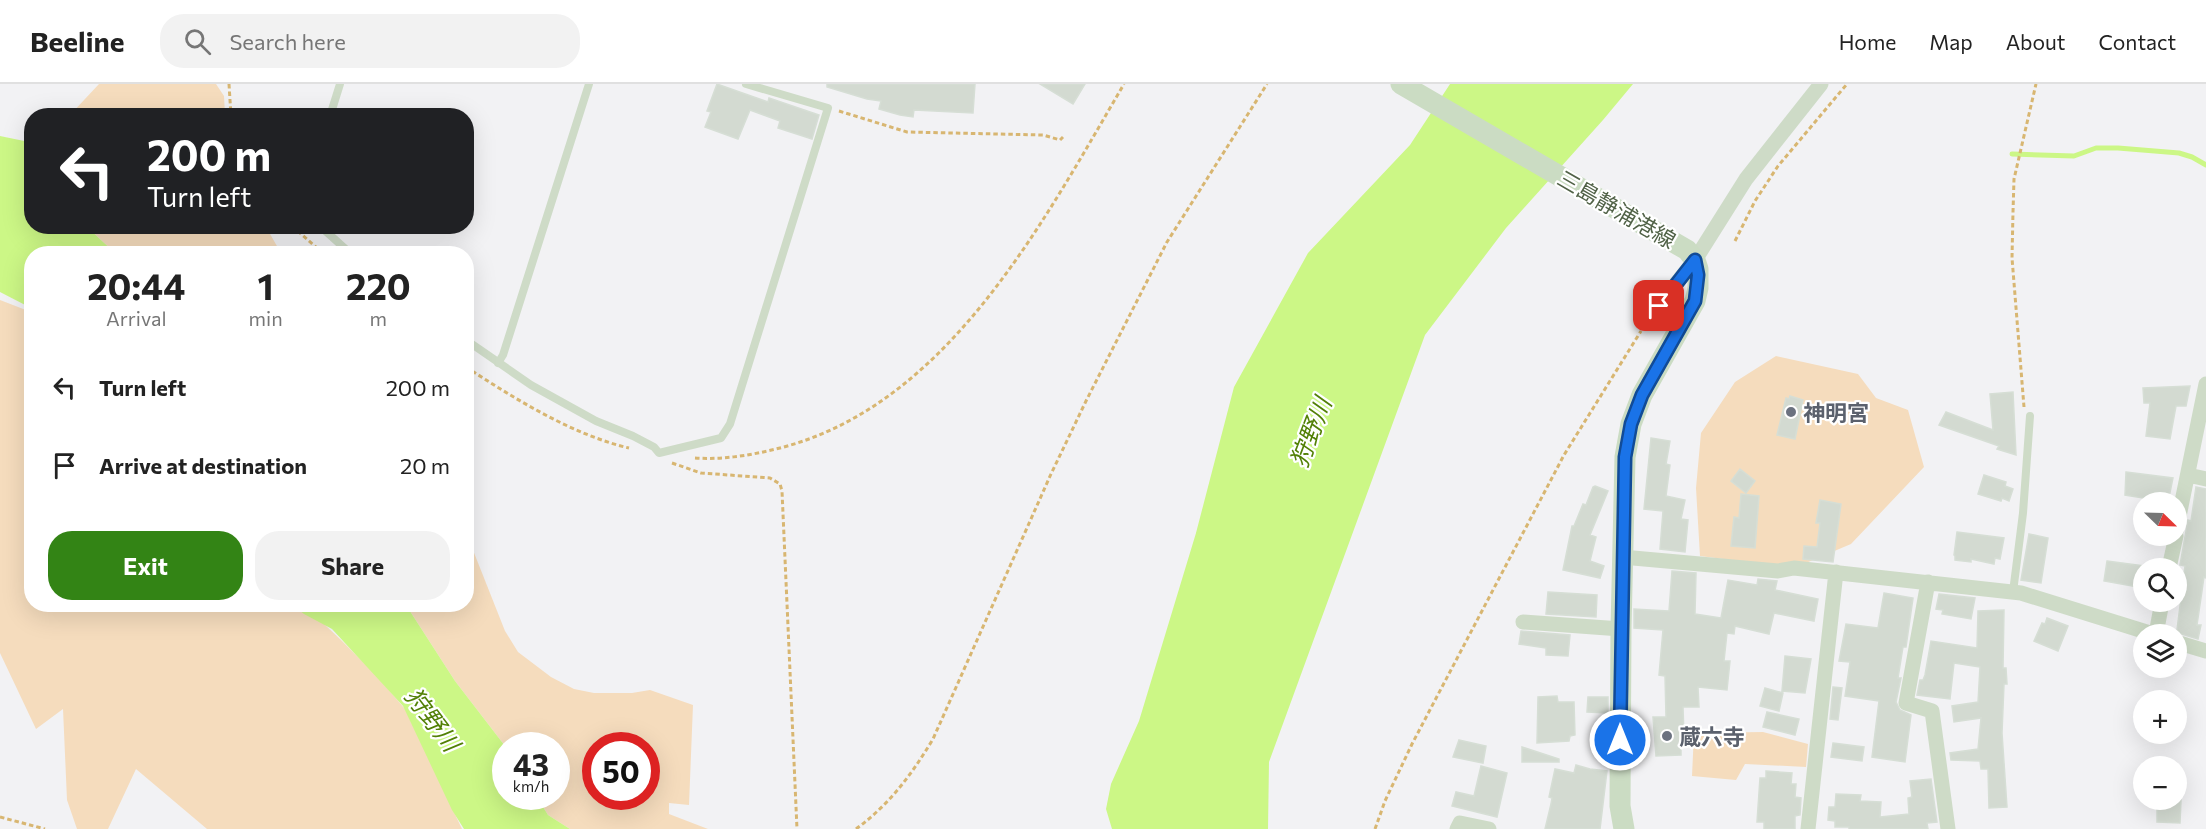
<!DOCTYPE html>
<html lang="en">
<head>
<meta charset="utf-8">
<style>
	:root { --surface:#fff; --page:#f2f2f2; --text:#222; --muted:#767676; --line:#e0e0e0; --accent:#338415 }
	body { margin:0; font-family:Commissioner,"Noto Sans JP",sans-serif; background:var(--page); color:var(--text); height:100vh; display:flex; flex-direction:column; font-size:22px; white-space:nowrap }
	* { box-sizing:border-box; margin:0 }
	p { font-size:20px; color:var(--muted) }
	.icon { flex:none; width:33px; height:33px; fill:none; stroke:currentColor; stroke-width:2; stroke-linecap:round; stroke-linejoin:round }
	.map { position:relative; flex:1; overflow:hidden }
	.panel { position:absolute; left:24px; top:162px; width:450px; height:366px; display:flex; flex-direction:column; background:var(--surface); border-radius:24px; box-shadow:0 6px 24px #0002 }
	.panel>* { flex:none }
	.guide { position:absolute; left:24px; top:24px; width:450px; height:126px; border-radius:24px; box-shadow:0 6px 24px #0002; background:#202124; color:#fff; overflow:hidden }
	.needle { width:39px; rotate:113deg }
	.buttons { position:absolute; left:2133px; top:408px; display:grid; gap:12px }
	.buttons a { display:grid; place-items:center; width:54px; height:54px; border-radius:50%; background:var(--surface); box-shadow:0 6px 24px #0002; font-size:30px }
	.speed { position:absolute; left:492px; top:648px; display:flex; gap:12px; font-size:30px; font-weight:700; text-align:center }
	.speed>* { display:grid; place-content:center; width:78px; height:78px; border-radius:50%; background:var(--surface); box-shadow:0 6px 24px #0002; line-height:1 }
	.speed small { font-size:15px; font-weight:400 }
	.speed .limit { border:9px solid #d22; background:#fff; color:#111 }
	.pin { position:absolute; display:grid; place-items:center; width:51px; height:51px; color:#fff; margin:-26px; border-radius:12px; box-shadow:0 3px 9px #0006 }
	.me { position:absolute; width:66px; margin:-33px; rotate:0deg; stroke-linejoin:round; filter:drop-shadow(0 0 4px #0008) }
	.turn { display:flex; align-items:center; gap:21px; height:126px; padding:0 24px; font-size:27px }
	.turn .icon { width:78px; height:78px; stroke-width:2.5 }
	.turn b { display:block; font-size:42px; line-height:51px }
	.eta { display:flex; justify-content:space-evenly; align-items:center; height:102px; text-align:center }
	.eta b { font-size:36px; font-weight:700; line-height:42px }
	.cta { display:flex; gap:12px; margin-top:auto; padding:12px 24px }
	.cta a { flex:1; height:69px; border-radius:24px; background:var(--accent); color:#fff; font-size:24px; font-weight:700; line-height:69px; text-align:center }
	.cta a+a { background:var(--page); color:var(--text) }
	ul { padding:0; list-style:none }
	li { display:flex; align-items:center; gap:18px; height:78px; padding:0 24px }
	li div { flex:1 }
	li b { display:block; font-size:22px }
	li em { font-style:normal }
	header { display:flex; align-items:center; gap:36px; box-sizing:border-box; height:84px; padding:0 30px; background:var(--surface); border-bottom:2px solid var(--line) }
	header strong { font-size:28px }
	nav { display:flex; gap:33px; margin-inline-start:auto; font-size:21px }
	.search { width:420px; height:54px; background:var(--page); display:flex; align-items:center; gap:15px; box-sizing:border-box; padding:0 21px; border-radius:24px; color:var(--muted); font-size:22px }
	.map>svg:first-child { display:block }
	.green { fill:#f5dcbd; fill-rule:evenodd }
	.water { fill:#ccf786 }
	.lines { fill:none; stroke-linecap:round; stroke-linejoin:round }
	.stream { stroke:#ccf786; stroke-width:5 }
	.building { fill:#d3dad1; stroke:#d6ded5; stroke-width:1.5 }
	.path { stroke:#d8b671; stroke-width:3; stroke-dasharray:4.5 3; stroke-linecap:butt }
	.service { stroke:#cedbc7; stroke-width:8 }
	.minor { stroke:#cedbc7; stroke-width:15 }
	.secondary { stroke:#cbdcc3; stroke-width:21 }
	.route-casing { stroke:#114b97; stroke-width:15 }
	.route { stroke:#1a73e8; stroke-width:10 }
	.worship-dot { fill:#6b7280; stroke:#fff; stroke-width:2 }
	.labels { text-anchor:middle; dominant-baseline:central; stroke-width:4.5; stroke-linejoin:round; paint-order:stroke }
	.street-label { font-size:22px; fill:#516247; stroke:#fff }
	.worship-label { font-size:22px; font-weight:bold; fill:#5b616d; stroke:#fff; text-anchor:start }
	.water-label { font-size:24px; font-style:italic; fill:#528006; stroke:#fff }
</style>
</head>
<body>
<header>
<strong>Beeline</strong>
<div class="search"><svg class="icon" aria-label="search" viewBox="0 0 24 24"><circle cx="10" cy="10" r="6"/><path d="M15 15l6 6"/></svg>Search here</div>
<nav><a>Home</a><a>Map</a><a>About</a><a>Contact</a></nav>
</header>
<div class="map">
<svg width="2206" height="745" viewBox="0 0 2206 745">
	<rect width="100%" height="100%" fill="#f2f2f4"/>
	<path class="green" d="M99,0H216L224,12L225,31H70Z
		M87,143H266L281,169H115Z
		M0,216L31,228L32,520L295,521L324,540L340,555L375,590L405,625L462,745H207L136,685L108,745H77L67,716L63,625L36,645L0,569Z
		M1776,272L1858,290L1876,314L1908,326L1924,383L1851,460L1794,484L1700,472L1696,404L1701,349L1735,298Z
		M467,451L505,547L518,568L551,593L574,605L594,609H632L650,606L693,621L689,721L669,719V730L708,745H570L548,731L537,713L556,712V662H505L455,597L406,521L466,520ZM596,662H646V712H596Z
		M1763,648L1808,660L1806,683L1745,680L1736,696L1692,692L1694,649Z"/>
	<path class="water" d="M1450,0H1633L1603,36L1506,144L1425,251L1269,678L1268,745H1112L1106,725L1111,700L1139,637L1196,449L1234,303L1308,169L1410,61Z
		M0,52L29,58L31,56L32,142L87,143L115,169L32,170L31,224L0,208Z
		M293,521H406L455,597L505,662L506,712L537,713L548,731L570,745H464L452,726L403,622L332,545L304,530Z"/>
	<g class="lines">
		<path class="stream" d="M2012,70L2074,72L2096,64H2118L2179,69L2192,73L2206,81"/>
	</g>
	<path class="building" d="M717,0L768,18L769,14L819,31L812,55L778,44L780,37L750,26L738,55L705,43L711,28L707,27Z
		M827,0H975L973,29L914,26L913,33L900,31L879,25L881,17L867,15L827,3Z
		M1040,0H1085L1073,20Z
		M2190,302L2186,322H2176L2170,355L2146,352L2150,319H2144L2143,304Z
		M2013,308L2016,371L1997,365L1999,362L1939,341L1946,328L1993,346L1990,310Z
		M1790,312L1803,316L1795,355L1777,351L1786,314L1789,315Z
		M1651,354L1670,357L1666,380L1670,381L1666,412L1685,416L1681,435L1688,436L1685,468L1660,465L1663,427L1644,425Z
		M1740,385L1755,397L1746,409L1731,397Z
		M2126,388L2173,394L2168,418H2149L2150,415L2125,411Z
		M1984,391L2006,398L2005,402L2013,405L2009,417L2002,414L2001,417L1978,410Z
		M1595,402L1608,407L1590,451L1596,453L1590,477L1604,482L1600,494L1563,486L1572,442H1574L1583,420L1586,421L1593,403Z
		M2196,403L2206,405V494L2204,493L2197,541H2201L2198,555L2178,549L2177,546L2185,482L2180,481L2188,436L2191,437Z
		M1741,410L1759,412L1755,464L1731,462L1734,433L1739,434Z
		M1820,416L1841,420L1833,478L1803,475L1804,462L1817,463L1820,439H1816Z
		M1957,448L2004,454L2000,475L1995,474L1994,480L1971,475V478L1955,476V472L1954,471Z
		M2029,450L2048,454L2041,499L2021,496Z
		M2107,477L2144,482V504L2104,497Z
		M1672,487L1696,489L1695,530L1721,534L1728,496L1757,501L1758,495L1777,497L1775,506L1818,515L1814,537L1774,529L1769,550L1735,542L1734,550L1727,549L1724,577H1730L1727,606L1698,603L1699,623H1683L1684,652H1681V671L1656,672L1653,633H1666L1665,592L1659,591L1663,546L1634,544V525L1669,527Z
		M1548,508L1597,511L1596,533L1546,530Z
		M1884,509L1913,514L1906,563H1903L1898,594H1901L1896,618L1900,626L1911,631L1905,678L1872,673L1879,617L1845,612L1850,578L1839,577L1846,540L1878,544Z
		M1939,510L1975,514L1971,535L1942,530L1943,526L1936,525Z
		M2004,526L2003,584H2006L2007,600H2004L2002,649L2007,723L1989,724L1988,685H1981L1980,677L1951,676L1950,669L1978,665L1981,634L1954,638L1952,622L1978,618L1980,583L1954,579L1950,615L1917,611L1920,596H1923L1925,591L1931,557L1977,564L1978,527Z
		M2047,534L2068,542L2058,567L2034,557L2042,539L2045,540Z
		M1521,547L1570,551L1568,572L1546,571V564L1519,560Z
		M1785,572L1811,575L1805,609L1782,607Z
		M1833,603L1842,604L1838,636L1830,635Z
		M1765,604L1783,609L1779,627L1760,622Z
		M1557,612L1558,618H1574L1575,651L1570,652L1569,657L1537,659L1538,613Z
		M1588,613H1608V629L1587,628Z
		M1767,628L1799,635L1795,651L1763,643Z
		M1459,656L1486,662L1483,679L1453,673Z
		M1833,659L1864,663L1862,677L1831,673Z
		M1522,663L1559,675V678H1522Z
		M1576,681L1590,685L1607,687L1600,745H1545L1551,720L1552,714L1549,713L1555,685L1574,689Z
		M1481,682L1507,689L1497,733L1452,722L1456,708L1474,712Z
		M1766,687L1792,689L1791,700H1796L1795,713L1801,714L1800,731L1795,732V745H1764V738H1757L1760,694H1766Z
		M1931,695L1937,738L1927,739L1928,745H1849V743H1835V737L1828,736L1829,723H1835L1836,710L1861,711L1860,717L1881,718L1880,733L1909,730L1908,714L1912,713L1910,697Z
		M2157,716H2181L2180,739L2157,738Z"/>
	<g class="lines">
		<path class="path" d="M229,0L231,32
			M839,27L907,48L1043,51L1060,56L1063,53
			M292,142L324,170
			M1735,157L1755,117L1778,82L1847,0
			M466,283C515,315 573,351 629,364
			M2024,323L2012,174L2013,128L2014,95L2036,0
			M695,374C724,376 752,371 780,364C948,321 1043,138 1124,0
			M672,379L701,389L770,394L780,400L782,407L797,745
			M0,733L45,745
			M856,745C890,720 912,690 933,655L1051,390L1086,317L1167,158L1267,0
			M1375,745L1385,717L1412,660L1564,371L1641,247"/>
		<path class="service" d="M330,32L340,0
			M320,142L351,170
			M466,256L531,301L596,337L633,352L654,363L659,369L721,354L730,340L828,24L746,0
			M498,279L503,271L589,0
			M2013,508L2023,429L2030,332"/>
		<path class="minor" d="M1648,235L1695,176L1746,95L1821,0
			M2188,391L2206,395
			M2176,447L2206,300
			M1622,473L1778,487L1794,484L2021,509L2153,550
			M2169,484L2176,452
			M1928,498L1906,619L1932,627L1948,745
			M1523,538L1621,545
			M2156,550L2162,518
			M2176,558L2206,567
			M1457,745L1460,739L1489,745
			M1808,745L1836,488"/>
		<path class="secondary" d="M1401,0L1687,166L1695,176L1698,185V204L1695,217L1642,311L1631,340L1625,373L1621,545L1620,722L1624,745"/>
	</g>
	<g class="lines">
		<defs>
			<path id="route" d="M1620,656L1625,373L1631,340L1642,311L1695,217L1698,191L1695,176L1659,222"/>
		</defs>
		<use href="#route" class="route-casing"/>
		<use href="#route" class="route"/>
	</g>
	<g class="worship-dot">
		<circle cx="1791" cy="328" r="6"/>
		<circle cx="1667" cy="652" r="6"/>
	</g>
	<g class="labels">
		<g class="street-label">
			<text transform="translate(1617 125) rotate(30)">三島静浦港線</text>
		</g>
		<g class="worship-label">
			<text x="1803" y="328">神明宮</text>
			<text x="1679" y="652">蔵六寺</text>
		</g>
		<g class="water-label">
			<text transform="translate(1310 348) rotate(-69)">狩野川</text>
			<text transform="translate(433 635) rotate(53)">狩野川</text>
		</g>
	</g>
</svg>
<div class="buttons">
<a><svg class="needle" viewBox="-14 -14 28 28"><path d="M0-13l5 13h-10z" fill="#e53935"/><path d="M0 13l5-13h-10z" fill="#767676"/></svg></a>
<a><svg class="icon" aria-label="search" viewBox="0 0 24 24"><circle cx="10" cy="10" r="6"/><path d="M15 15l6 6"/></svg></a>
<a><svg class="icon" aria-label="layers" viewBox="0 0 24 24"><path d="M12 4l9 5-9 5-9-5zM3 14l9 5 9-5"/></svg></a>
<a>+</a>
<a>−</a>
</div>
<div class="speed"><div>43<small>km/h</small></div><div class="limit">50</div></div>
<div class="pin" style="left:1659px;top:222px;background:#d93025"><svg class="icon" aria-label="arrive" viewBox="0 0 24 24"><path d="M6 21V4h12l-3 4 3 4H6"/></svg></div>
<svg class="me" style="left:1620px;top:656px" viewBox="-20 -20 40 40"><circle r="17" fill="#1a73e8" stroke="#fff" stroke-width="3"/><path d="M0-11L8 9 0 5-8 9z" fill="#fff"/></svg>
<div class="guide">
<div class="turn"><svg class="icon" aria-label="left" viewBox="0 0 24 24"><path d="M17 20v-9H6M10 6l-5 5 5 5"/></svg><div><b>200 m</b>Turn left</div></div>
</div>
<section class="panel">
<div class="eta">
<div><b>20:44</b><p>Arrival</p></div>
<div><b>1</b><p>min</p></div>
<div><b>220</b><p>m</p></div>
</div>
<ul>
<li><svg class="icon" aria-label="left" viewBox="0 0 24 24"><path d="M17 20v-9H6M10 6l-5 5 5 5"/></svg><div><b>Turn left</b></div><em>200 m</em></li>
<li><svg class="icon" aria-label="arrive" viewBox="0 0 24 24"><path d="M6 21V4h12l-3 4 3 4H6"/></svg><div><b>Arrive at destination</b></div><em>20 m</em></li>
</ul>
<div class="cta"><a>Exit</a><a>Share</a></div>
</section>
</div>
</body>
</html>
